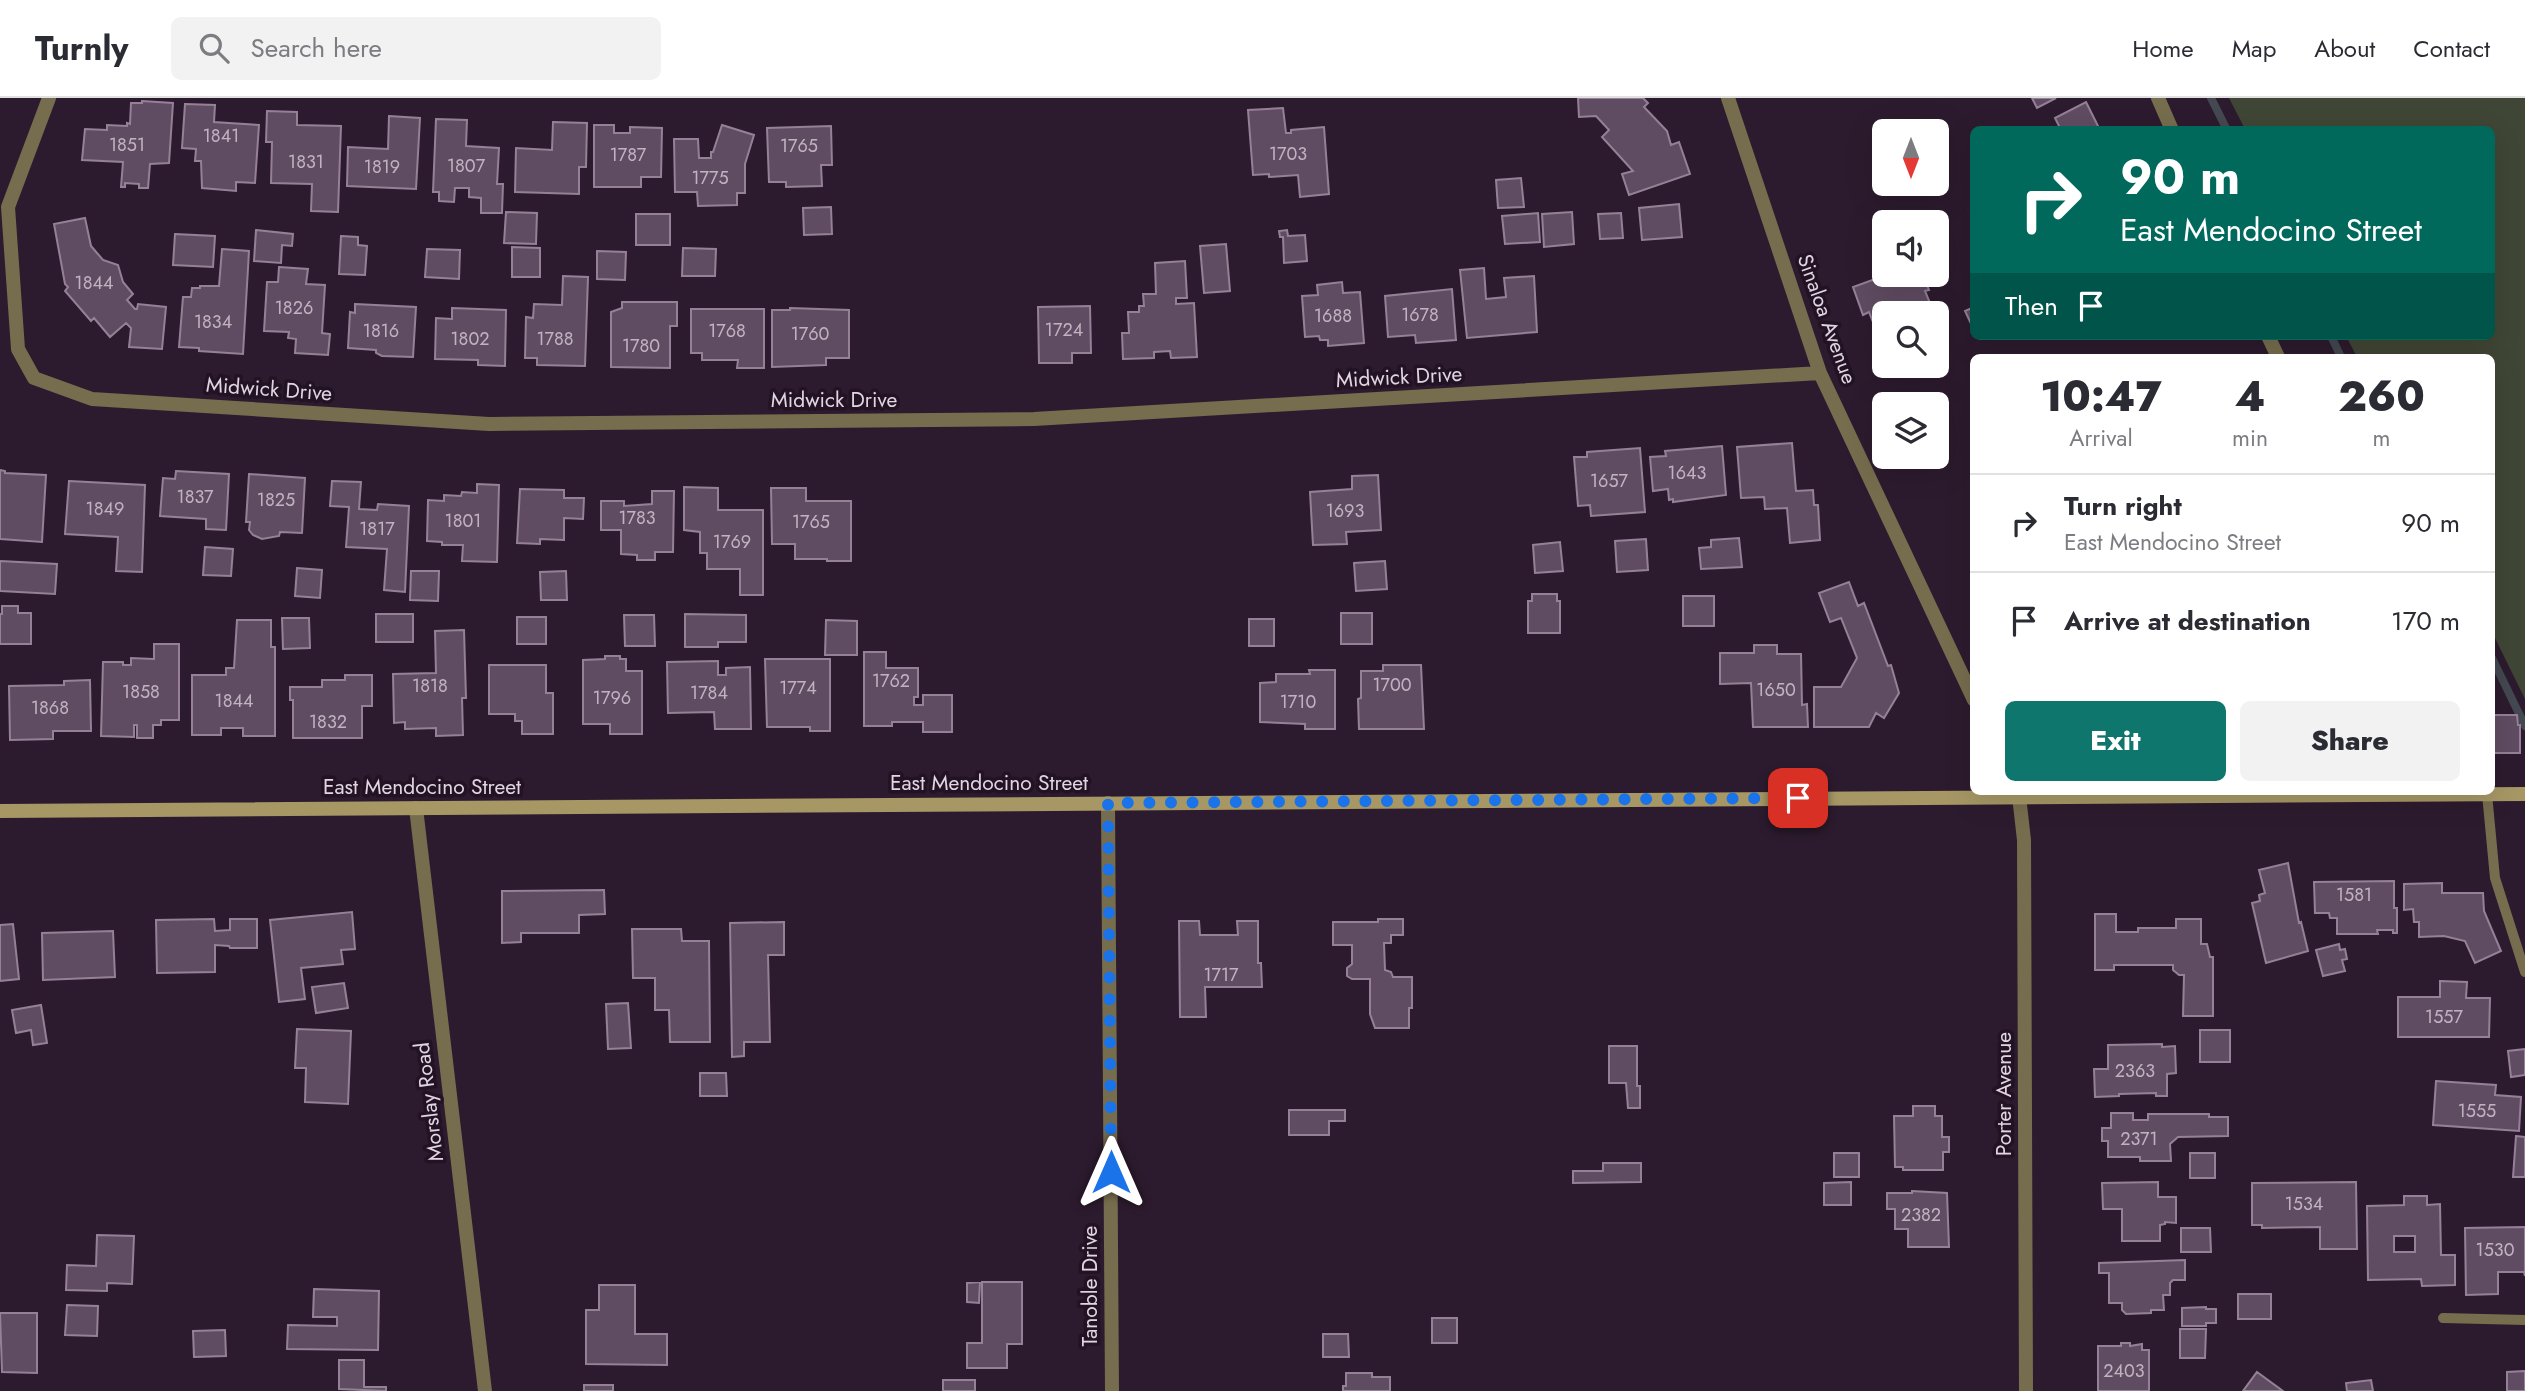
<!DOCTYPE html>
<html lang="en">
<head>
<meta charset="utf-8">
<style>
	:root { --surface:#fff; --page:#f2f2f3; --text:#2b2b33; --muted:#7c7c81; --line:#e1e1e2; --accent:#0f766e }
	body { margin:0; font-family:Jost,sans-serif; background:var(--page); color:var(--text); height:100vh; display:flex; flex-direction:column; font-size:26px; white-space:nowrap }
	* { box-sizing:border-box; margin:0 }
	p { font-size:23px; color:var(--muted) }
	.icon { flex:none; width:38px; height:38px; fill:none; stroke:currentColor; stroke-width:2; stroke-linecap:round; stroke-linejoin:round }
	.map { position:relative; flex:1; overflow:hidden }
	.details { position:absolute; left:1970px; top:256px; width:525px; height:441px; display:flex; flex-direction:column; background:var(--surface); border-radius:10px; box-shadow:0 7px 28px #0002 }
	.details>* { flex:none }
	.top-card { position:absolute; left:1970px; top:28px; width:525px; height:214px; border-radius:10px; box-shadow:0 7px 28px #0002; background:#00695c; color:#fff; overflow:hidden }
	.needle { width:46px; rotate:180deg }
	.fabs { position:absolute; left:1872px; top:21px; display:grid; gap:14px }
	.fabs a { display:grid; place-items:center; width:77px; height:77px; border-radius:10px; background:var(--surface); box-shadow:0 7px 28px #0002; font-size:35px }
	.pin { position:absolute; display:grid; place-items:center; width:60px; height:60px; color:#fff; margin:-30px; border-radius:14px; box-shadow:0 4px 10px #0006 }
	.me { position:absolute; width:77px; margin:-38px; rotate:0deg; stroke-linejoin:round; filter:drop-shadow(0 0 5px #0008) }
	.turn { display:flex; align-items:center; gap:24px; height:147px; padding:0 35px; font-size:32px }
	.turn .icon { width:91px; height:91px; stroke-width:2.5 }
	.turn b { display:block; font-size:49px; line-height:60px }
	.then { display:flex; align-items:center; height:66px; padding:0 35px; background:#0003; gap:14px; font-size:26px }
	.eta { display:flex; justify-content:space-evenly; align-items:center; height:119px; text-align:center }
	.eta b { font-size:42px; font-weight:800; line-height:49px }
	.cta { display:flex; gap:14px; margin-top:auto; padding:14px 35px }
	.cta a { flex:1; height:80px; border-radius:10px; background:var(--accent); color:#fff; font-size:28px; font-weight:800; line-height:80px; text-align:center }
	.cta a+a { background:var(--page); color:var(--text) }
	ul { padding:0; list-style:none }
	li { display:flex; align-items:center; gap:21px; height:98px; padding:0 35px; border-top:2px solid var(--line) }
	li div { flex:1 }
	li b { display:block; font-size:26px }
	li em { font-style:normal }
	header { display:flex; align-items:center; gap:42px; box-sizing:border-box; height:98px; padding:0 35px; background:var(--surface); border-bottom:2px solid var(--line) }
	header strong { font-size:33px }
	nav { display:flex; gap:38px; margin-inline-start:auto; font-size:24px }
	.search { width:490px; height:63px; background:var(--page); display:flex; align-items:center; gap:18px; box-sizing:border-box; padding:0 24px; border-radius:10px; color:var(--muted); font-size:26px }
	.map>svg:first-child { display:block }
	.green { fill:#404635 }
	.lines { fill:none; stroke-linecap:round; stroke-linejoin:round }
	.stream { stroke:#434851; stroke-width:8 }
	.building { fill:#604c62; stroke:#958097; stroke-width:2; fill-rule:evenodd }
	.lane { stroke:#766d4e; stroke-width:10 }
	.street { stroke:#766d4e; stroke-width:14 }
	.secondary { stroke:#a69765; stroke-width:14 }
	.route { stroke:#1a73e8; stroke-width:12; stroke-dasharray:0 21.6 }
	.labels { text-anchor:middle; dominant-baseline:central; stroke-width:7; stroke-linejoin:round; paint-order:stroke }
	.number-label { font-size:18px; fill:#c0b3c1 }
	.street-label { font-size:21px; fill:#e0d5e1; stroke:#221224 }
</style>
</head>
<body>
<header>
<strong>Turnly</strong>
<div class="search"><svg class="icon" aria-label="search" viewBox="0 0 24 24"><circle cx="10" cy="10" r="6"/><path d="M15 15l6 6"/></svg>Search here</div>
<nav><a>Home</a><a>Map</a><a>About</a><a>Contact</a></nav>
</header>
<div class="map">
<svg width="2525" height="1293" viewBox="0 0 2525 1293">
	<rect width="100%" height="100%" fill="#2c1b2e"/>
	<path class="green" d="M2229,0H2525V601L2492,534V259H2357L2346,238H2492V32L2245,31Z"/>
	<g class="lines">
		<path class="stream" d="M2211,0L2227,32
			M2331,238L2341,259
			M2492,560L2525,628"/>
	</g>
	<path class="building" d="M1578,0H1643L1648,5L1644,9L1667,33L1671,47L1679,44L1690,76L1629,97L1622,76L1633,73L1602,39L1609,32L1596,18L1579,19Z
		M2032,0H2056L2037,10Z
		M142,3L173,5L169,65L150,66L148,90H139V86L125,85V89H121L123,64L82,62L85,31L107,32V27L127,28V25L130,26L131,5H142Z
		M2086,4L2100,32H2061L2055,20Z
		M185,6L215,7L214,24L259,27L255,85L236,84V93L202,90L201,63H195L196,51L182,50Z
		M1283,10L1286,35H1291V32L1324,29L1329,96L1300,99L1298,77L1269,79V76L1253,77L1248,12Z
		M267,13L297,14V27L341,28L338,114L311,113L312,86L271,85L272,44H266Z
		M389,18L420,20L416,91L347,88L348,49L388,51Z
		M436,21L467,22L466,48L499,50L497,86H503L502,115H481V100L469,99V90H455L454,104L439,103V94H433Z
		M553,24L587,25L586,69H579V96L515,94L516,50L552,52Z
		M594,27H614V35H630V29L662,30L661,79H641V89H594Z
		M722,27L754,37L745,66V95H737V107L698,108L697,94H675L674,41H698L699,60H711V54H713Z
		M831,28L832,67H821L822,88L786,89V84H769L767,30Z
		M1521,80L1524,109L1498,110L1496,82Z
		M1679,106L1682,139L1642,142L1639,110Z
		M831,109L832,136L804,137L803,110Z
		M506,114L537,115L536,146L504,145Z
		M1572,114L1574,146L1544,149L1542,116Z
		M1538,115L1540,144L1505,146L1502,118Z
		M1621,115L1623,140L1600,141L1598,116Z
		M636,116H670V147H636Z
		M85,120L91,148L103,162L118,167L123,184L133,196L127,202L135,211H137L138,206L166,209L162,251L129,249L131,230L126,225L110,239L94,220L91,223L65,193L68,189L65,186L54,126Z
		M256,132L293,136L292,148L282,147L281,165L254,163Z
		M1287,132L1288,138L1305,137L1307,163L1284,165L1283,139H1280L1279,133Z
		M175,136L215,138L213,169L173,167Z
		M341,138L358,139V147L367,148L365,177L339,176Z
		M1226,146L1230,193L1204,195L1200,148Z
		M512,149L540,150V179H512Z
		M683,150L716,151L715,178H682Z
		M222,151L249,153L243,256L199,253V250L179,249L183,199H191L192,190H200V188H219Z
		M427,151L460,152L459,181L425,179Z
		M597,153L626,154L625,182L597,181Z
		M1185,163L1187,200H1176V206L1194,205L1197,259L1171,260L1170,253L1154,254V260L1123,261L1122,235H1129L1128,214H1139V208H1144L1143,196H1156L1155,165Z
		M279,169L308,171L306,186L325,187L322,235L330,236L328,257L295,255L296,241L288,240L289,234L264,233L267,184H278Z
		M1484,170L1486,201L1506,199L1504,180L1534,178L1537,234L1467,240L1460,172Z
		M1886,177H1923L1929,192L1925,193L1934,215H1885V255L1869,214L1863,217L1853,189Z
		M563,178L588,179L585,268L537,267V260H525L526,219L533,220L534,206L562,207Z
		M1342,184L1343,195L1360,194L1364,245L1328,248V242H1320L1319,238L1305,239L1302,198L1318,197L1317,187Z
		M1452,191L1456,242L1416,245L1415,237L1388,239L1385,198Z
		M622,204H677V228H670V270L611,269V214L622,210Z
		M355,206L416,209L413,259L382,258L376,255V252L348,250L350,214L355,215Z
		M1090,208L1091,255H1072V265H1039L1038,209Z
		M1974,209V232L1965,213Z
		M452,210L506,212L505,268L478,267V262L435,261L436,220L452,221Z
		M790,210L849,212V260H826V267L772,269V212H790Z
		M691,211H764V270H737L738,262H702V255H691Z
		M1937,224L1944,242L1937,245Z
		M1792,345L1796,393L1813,392L1814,407H1818L1820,442L1790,445L1787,410L1765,411L1764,399L1741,400L1737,349Z
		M1722,348L1726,397L1673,404V401L1669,402L1668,391L1653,393L1650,359L1666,358L1665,353Z
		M1640,350L1645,414L1591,418L1590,407L1578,408L1574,359H1587V354Z
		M0,372L5,373V375L46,377L42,444L0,441Z
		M176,373L229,376L226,432L206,431V421L160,418L163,380L175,381Z
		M249,376L305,380L302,435L280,434L279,438L262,441L253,437L249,432L250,424H246Z
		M1378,377L1381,432L1346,434L1347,446L1313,447L1310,394L1352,391V378Z
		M69,383L145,387L142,474L116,473L118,439L65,436Z
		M332,383L361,384L359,411L377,412L378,406L409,408L405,494L384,492L387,451L346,449L349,409L330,408Z
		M477,386L499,387L497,464L462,463L463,447H442V444L427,443L428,402L444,403V397L461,398L462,394L477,395Z
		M684,389L718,390V412H763V497H740V471H707V455H700V434L684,432Z
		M771,390H806V403H851V463H827V461H795V446H772Z
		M520,391L564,392V400H584L583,421L564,420V442L540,441V446L517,445Z
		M652,393H674L673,454H655V462H637V457L621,456V432H601V403H624V408L652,406Z
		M1739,440L1742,469L1701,471L1699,450L1711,449V442Z
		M1646,441L1648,472L1617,474L1615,443Z
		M1560,444L1563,473L1535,475L1533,447Z
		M205,449L233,451L231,478L203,477Z
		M0,463L57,466L55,496L0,493Z
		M1385,463L1387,491L1356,493L1354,465Z
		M297,470L322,472L320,500L295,498Z
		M411,473H439L438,503L410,502Z
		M566,473L567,502H541L540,474Z
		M1849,484L1858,508L1864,505L1888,568L1891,567L1899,595L1884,620L1876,615L1869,629H1814V589H1841L1857,560L1841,520L1830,524L1819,495Z
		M1532,496H1557V503H1560V535H1528V503H1532Z
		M1683,498H1714V528H1683Z
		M2,508H18V515H31V546H0V516H2Z
		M1341,515H1372V546H1341Z
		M376,516H413V544H376Z
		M685,516L746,517V544H718V549H685Z
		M624,517H654L655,548H625Z
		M517,519H546V546H517Z
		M282,520H309L310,550L283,551Z
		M1249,521H1274V548H1249Z
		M237,522H271V549H275V638H243V630H221V637H192V577H226V570H234Z
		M826,522L857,523V557H825Z
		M464,532L466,600H462L463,637L436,638V630L405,631V624L394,625L393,576L436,575L435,533Z
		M154,546H179V622H161V627H153V640H137V627H134V639L101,638L103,564H123V567H131V560L154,561Z
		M1754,547H1777V556H1801L1802,607L1807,606L1808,629H1753L1751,585L1720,586V555H1754Z
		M864,554H886V570H918V599H914V607H923V597H952V634H923V624H892V628H864Z
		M605,558H620V561H626V573H642V636H610V626H583V562L605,561Z
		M765,561H830V633H810V629H767Z
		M718,563V577H726V570L750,569L751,631H715L714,614L668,615L667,564Z
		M489,567H546V595H553V636H522V623H515V616H489Z
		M1383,567H1421L1424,631H1359L1358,601L1361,600V573H1383Z
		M1309,572H1335V631H1305V626L1260,624V585L1276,584V576H1310Z
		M345,577H372V608H362V640H293V602H290V589H322V582H345Z
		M90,582L91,633H53V641L10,642L9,588L64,587V583Z
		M2492,617H2517L2518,627H2520V655H2492Z
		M2288,765L2299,825L2301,824L2308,853L2266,865L2252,805L2260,803L2259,797L2265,795L2259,772Z
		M2394,783V810H2397V835H2393V832H2377L2378,836H2337V820H2330L2329,815H2315L2314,784Z
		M2442,785V795H2483L2484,813L2501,853L2475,865L2465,843L2444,838L2419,839V824H2414L2413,811L2404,812V786Z
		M604,792L605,816L579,817V835H521V844L502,845V793Z
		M352,814L355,851L341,852L343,866L301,870L305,901L279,904L270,822Z
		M2095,816H2116V834H2138V830H2176V821H2201V846H2207L2210,859H2213V918H2183L2184,877H2179L2173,872V867H2114V872H2095Z
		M214,821L215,833L230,832V821H257V850H230L229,848L215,847V874L157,875L156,822Z
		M1378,821H1403V837H1391V845H1384L1385,872L1391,874L1393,879H1412V910H1409V930H1375L1370,916V881H1352L1347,878V870L1352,866V847H1333V824H1378Z
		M1179,823H1199L1200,837H1238L1237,823H1258V865H1261L1262,889H1205L1206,919H1180Z
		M784,824V857H768L770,944H744V958L732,959L730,825Z
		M13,826L19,881L0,883V827Z
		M632,831H681L682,843H709L710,944H670L669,912H655V880H633Z
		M113,833L115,879L43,882L42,835Z
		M2339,846L2340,852L2345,851L2347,861L2342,862L2345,873L2323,878L2316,852Z
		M2440,883L2467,884L2466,900H2490L2489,939H2398V899H2440Z
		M344,885L348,910L316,915L312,889Z
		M628,905L631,950L608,951L606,906Z
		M41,907L47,945L33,947L31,932L16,935L12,912Z
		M297,931L351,933L348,1006L305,1004L306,970H295Z
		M2200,932H2230V964H2200Z
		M2162,946V949L2175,948L2176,975L2167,976V998H2156V995L2119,996V998L2095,999L2094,971H2108V947Z
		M1609,948H1637V988H1640V1010H1628L1626,985H1609Z
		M2525,951V977L2511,979L2508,953Z
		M700,975H726L727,998H700Z
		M2436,983L2496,987L2495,997L2521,999L2519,1033L2433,1027Z
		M1913,1008H1935V1018H1942V1039H1949V1054H1943V1072H1903V1069H1895L1894,1018H1913Z
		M1289,1012H1345V1023H1329V1037H1289Z
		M2111,1015H2133V1022H2148V1016H2209V1019H2228V1038L2178,1039L2170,1046L2171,1063H2140V1059H2108V1043H2102V1030H2111Z
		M2516,1038L2525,1039V1079H2513Z
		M1834,1055H1859V1079H1834Z
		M2190,1055H2215V1080H2190Z
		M1603,1065H1641V1084L1573,1085V1073H1603Z
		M1851,1084V1107H1824V1085Z
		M2158,1084V1099H2176V1125L2165,1124V1126L2160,1127V1143H2122V1111H2103L2102,1085Z
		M2356,1084L2357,1151H2320V1129L2262,1130V1127H2252V1085Z
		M1912,1093L1947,1095L1949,1149H1908V1131H1895V1111H1887V1095H1912Z
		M2404,1098H2427V1107L2440,1106L2441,1157H2455V1187L2422,1188L2421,1181L2368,1182L2367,1108L2404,1107ZM2394,1138H2415V1154H2394Z
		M2525,1129V1178L2524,1174H2498V1196L2466,1197L2465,1130Z
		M2181,1130H2210L2211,1154H2181Z
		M97,1137L134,1138L132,1186L107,1185V1193L66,1192L67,1167L96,1168Z
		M2185,1162V1182H2173L2170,1185V1197H2163L2164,1212H2151V1215L2126,1216L2122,1212V1205H2109V1175H2099V1165Z
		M980,1184L979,1205L967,1204V1185Z
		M982,1184H1022V1246H1007V1270H967V1245H982Z
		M599,1187H635V1236H667V1267L586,1266V1212H599Z
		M314,1191L379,1193L378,1252L287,1251L288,1227L337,1228V1219H313Z
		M2238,1196H2271V1221H2238Z
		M67,1207L98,1208L97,1238L65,1237Z
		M2206,1209V1211H2216V1225H2206V1228H2182V1210Z
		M0,1215H37V1275L2,1274Z
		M1432,1220H1457V1245H1432Z
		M2180,1231H2206L2205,1260H2180Z
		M225,1232L226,1258L194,1259L193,1233Z
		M1323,1236H1348L1349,1259H1323Z
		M2121,1245H2130V1248L2142,1246V1252H2149V1293H2098V1248H2121Z
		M339,1262H364V1289H386V1293L339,1291Z
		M2525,1273V1293H2507V1274Z
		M2257,1274L2283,1293H2243Z
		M1346,1275H1372V1279H1390V1293H1343V1288H1346Z
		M943,1282H975V1293H943Z
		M2371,1282L2373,1293H2347L2346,1285Z
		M584,1287H613V1293H584Z"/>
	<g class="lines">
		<path class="lane" d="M2487,696L2495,780L2525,874
			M2443,1220L2525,1222"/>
		<path class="street" d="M49,0L8,109L18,251L34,280L92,301L489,326L1034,321L1820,275
			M1728,0L1820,275L1974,602
			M2158,0L2172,32
			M2268,238L2278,259
			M2017,693L2019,698L2024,742L2026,1293
			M1108,705L1112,1293
			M416,710L485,1293"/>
		<path class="secondary" d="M0,713L2525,696"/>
	</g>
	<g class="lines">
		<path class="route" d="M1111,1074L1108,705L1798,700"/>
	</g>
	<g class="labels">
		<g class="number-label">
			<text x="221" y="38">1841</text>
			<text x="127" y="47">1851</text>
			<text x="799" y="48">1765</text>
			<text x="1288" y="56">1703</text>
			<text x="628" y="57">1787</text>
			<text x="306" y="64">1831</text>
			<text x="466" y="68">1807</text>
			<text x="382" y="69">1819</text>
			<text x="710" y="80">1775</text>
			<text x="94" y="185">1844</text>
			<text x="294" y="210">1826</text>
			<text x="1420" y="217">1678</text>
			<text x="1333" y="218">1688</text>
			<text x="213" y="224">1834</text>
			<text x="1064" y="232">1724</text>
			<text x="381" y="233">1816</text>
			<text x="727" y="233">1768</text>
			<text x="810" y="236">1760</text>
			<text x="470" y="241">1802</text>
			<text x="555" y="241">1788</text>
			<text x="641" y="248">1780</text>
			<text x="1687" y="375">1643</text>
			<text x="1609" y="383">1657</text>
			<text x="195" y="399">1837</text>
			<text x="276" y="402">1825</text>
			<text x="105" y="411">1849</text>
			<text x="1345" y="413">1693</text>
			<text x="637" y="420">1783</text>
			<text x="463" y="423">1801</text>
			<text x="811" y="424">1765</text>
			<text x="377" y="431">1817</text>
			<text x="732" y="444">1769</text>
			<text x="891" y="583">1762</text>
			<text x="1392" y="587">1700</text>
			<text x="430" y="588">1818</text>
			<text x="798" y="590">1774</text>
			<text x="1776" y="592">1650</text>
			<text x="141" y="594">1858</text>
			<text x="709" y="595">1784</text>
			<text x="612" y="600">1796</text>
			<text x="234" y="603">1844</text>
			<text x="1298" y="604">1710</text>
			<text x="50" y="610">1868</text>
			<text x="328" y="624">1832</text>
			<text x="2354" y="797">1581</text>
			<text x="1221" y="877">1717</text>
			<text x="2444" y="919">1557</text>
			<text x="2135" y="973">2363</text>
			<text x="2477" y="1013">1555</text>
			<text x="2139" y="1041">2371</text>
			<text x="2304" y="1106">1534</text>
			<text x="1921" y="1117">2382</text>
			<text x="2495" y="1152">1530</text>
			<text x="2124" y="1273">2403</text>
		</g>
		<g class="street-label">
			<text transform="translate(1827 221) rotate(70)">Sinaloa Avenue</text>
			<text transform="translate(1399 279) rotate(-3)">Midwick Drive</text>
			<text transform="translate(269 291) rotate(4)">Midwick Drive</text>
			<text x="834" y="302">Midwick Drive</text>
			<text x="989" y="685">East Mendocino Street</text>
			<text x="422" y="689">East Mendocino Street</text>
			<text transform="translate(2004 996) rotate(-90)">Porter Avenue</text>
			<text transform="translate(429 1004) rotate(-97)">Morslay Road</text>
			<text transform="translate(1090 1188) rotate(-90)">Tanoble Drive</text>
		</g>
	</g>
</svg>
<div class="fabs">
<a><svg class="needle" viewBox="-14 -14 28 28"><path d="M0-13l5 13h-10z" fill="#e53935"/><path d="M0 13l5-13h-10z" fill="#7c7c81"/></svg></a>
<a><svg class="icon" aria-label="sound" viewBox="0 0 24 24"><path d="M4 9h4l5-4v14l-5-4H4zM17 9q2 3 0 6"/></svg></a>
<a><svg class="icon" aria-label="search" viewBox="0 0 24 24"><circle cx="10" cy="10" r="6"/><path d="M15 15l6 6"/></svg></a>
<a><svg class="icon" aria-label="layers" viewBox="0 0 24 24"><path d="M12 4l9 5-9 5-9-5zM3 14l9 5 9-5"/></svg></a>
</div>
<div class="pin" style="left:1798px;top:700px;background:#d93025"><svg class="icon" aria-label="arrive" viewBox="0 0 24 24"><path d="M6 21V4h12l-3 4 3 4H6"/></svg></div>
<svg class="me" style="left:1111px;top:1074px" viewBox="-20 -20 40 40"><path d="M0-17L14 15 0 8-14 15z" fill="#1a73e8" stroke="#fff" stroke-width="4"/></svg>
<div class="top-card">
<div class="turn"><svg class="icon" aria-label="right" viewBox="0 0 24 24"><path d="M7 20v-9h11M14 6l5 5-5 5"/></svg><div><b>90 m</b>East Mendocino Street</div></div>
<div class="then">Then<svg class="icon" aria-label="arrive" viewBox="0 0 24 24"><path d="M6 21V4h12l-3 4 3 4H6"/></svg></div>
</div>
<section class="details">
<div class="eta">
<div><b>10:47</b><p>Arrival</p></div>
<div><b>4</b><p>min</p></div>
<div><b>260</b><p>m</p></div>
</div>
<ul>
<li><svg class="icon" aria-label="right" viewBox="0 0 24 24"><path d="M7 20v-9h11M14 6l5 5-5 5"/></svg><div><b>Turn right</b><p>East Mendocino Street</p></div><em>90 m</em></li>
<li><svg class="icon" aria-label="arrive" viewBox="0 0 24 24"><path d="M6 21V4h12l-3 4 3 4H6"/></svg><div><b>Arrive at destination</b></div><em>170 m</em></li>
</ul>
<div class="cta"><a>Exit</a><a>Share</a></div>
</section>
</div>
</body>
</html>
